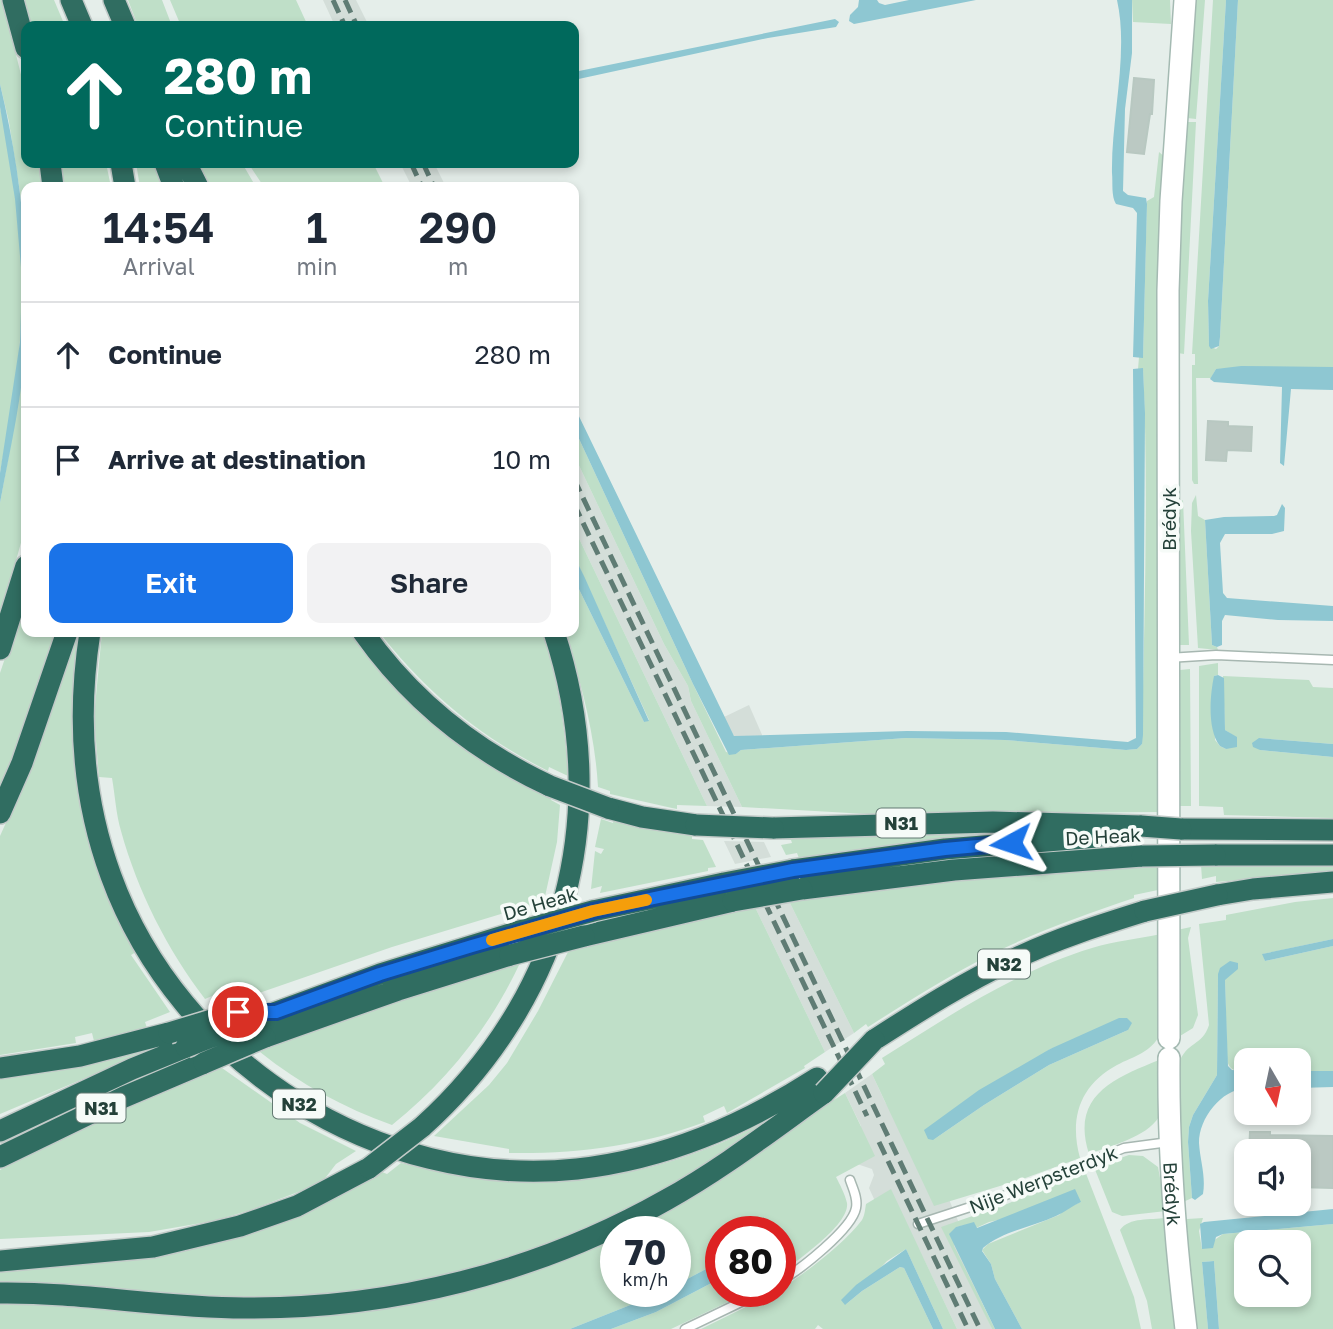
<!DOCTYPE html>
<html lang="en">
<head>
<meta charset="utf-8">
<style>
	:root { --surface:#fff; --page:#f2f2f3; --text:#1f2937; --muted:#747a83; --line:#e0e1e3; --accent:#1a73e8 }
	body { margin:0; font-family:"Golos Text",sans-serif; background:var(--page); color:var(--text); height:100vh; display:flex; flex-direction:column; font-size:26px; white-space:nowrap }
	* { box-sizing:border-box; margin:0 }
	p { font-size:23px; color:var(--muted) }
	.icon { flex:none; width:38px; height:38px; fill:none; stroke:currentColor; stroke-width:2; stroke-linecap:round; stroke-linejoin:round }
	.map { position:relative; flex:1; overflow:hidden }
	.panel { position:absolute; left:21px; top:182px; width:558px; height:455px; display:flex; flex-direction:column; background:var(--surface); border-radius:14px; box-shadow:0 4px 10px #0003 }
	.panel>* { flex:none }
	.guide { position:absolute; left:21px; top:21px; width:558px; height:147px; border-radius:14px; box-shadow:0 4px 10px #0003; background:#00695c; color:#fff; overflow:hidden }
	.needle { width:46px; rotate:171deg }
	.controls { position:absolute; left:1234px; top:1048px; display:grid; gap:14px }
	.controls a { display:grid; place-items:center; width:77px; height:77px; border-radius:14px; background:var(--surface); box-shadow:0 4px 10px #0003; font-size:35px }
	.speed { position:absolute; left:600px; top:1216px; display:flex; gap:14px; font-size:35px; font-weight:700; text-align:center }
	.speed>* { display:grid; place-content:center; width:91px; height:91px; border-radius:50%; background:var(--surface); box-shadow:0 4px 10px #0003; line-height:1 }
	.speed small { font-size:18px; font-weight:400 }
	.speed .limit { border:10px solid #d22; background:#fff; color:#111 }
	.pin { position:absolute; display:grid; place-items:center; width:60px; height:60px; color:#fff; margin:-30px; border:4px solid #fff; border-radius:50%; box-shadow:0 2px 7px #0007 }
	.me { position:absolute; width:77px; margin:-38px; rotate:265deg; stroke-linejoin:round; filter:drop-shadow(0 0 5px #0008) }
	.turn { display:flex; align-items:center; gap:24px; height:147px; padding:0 28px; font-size:32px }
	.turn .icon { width:91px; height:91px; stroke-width:2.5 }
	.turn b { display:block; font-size:49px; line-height:60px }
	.eta { display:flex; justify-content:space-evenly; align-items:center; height:119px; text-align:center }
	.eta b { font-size:42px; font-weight:600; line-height:49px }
	.button { display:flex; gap:14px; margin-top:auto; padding:14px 28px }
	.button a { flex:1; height:80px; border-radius:14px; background:var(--accent); color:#fff; font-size:28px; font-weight:600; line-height:80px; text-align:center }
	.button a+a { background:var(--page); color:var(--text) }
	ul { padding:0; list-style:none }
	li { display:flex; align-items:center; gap:21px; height:105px; padding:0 28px; border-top:2px solid var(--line) }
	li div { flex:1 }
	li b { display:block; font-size:26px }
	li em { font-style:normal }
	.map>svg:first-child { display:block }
	.built { fill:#d4ded9 }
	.green { fill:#bfdfc8; fill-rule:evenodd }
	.water { fill:#8ec7d2 }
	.building { fill:#bbc9c3; stroke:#b8c8c1; stroke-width:2 }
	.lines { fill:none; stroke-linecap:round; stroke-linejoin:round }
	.lane-casing { stroke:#a7b7b1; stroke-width:11 }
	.secondary-casing { stroke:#a4bab2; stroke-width:24 }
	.highway-casing { stroke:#c2cac8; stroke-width:24 }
	.lane { stroke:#fff; stroke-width:8 }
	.secondary { stroke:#fff; stroke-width:21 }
	.highway { stroke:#306d61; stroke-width:21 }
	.rail { stroke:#5f7c74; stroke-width:5; stroke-dasharray:14 7; stroke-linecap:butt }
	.highway-bridge-casing { stroke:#c2cac8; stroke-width:24; stroke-linecap:butt }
	.highway-bridge { stroke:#306d61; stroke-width:21 }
	.route-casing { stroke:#114b97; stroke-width:18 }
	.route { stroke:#1a73e8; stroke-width:12 }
	.slow { stroke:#f59e0b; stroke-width:12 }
	.labels { text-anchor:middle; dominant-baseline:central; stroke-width:7; stroke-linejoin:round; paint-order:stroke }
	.shield { fill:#f6fbf8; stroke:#637972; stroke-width:2 }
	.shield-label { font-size:18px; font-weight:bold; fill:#244139 }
	.street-label { font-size:19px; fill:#244139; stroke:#f6fbf8 }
</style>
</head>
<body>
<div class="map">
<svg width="1333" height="1329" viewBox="0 0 1333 1329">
	<rect width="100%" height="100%" fill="#e5eeea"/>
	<path class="built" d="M323,0H356L369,26H335Z
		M400,163H434L446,187H412Z
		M574,455L664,644L688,686L691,701L742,807L707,806L574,528Z
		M749,705L763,737L734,736L724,717Z
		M724,841L764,842L771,857L735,864Z
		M789,901L854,1033L825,1052L755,907Z
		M872,1074L885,1102L945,1190L959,1223L985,1314L992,1329H957L919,1249L880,1212L869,1188L874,1175L872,1169L857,1164L861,1126L845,1093Z"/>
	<path class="green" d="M0,0H2L26,94V163H39L43,187H26V265L21,199L9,122L0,84Z
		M21,0H54L65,26H29Z
		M128,0H162L172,26H138Z
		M170,0H296L308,26H181Z
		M1132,0H1170L1171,24L1133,22Z
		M1195,0H1205L1196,119L1187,118Z
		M1213,0H1226L1208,301L1209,346L1216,349L1219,346L1220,337L1238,0H1333V367L1216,369L1211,378H1196L1198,484H1194L1192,480V365H1195V354H1192Z
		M0,107C18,181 26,264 20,341C17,385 8,429 0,473Z
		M1186,122H1196L1184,354L1178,353L1179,253Z
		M1159,152L1166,158L1160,812L867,814L742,807L691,701L688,686L664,644L574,455V428L693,684L726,752L736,754L741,750L906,738L1005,740L1126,750L1137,749L1142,744C1144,619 1149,493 1143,369H1138L1139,357H1143L1147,201L1154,197Z
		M58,163H106L111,187H61Z
		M136,163H155L165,187H140Z
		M197,163H242L256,187H210Z
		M248,163H373L385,187H264Z
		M26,318V525L0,617V503L19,398Z
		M1196,495L1198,516L1205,520L1212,645L1217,647L1218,650L1198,648L1191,531L1192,503Z
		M1183,500L1189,645H1178V504Z
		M574,528L707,806L677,805V809L672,808L610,794V791L598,787C595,734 581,682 565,632H574V579L644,722L649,720L574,556Z
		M26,596V632H57L13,760L0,789V673Z
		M75,632H79C61,742 78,856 136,952L131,955L170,1012L145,1022L147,1028L94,1041L92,1033L75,1037L76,1043L0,1055V836L31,767L58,693Z
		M102,632H351L437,727L488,764L550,796L551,800L560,805L557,842L544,901L392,947L230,1003L219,993L205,999C167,949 138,892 121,831C116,814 115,795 112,778L99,777L94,717Z
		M379,632H543C558,679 565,726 568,776L549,767L548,771C480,737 426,692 379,632Z
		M1218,663V675L1214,676L1215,740L1220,746L1226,749L1234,736L1225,730L1223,676L1309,680L1313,687L1333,688V744L1259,738L1260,750L1333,757V818L1224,815L1223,807L1199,806V666Z
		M1190,669L1191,806H1177L1178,673L1180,670Z
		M601,819L613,823L614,819L692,834V839L703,840L716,867L708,868V871L600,893L602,886L591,889L595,851L601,854L604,849L595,847Z
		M1020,832V834L800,861L797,853L786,855L781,845L792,843L791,840L782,839Z
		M1333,863V872L1216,882V876L1202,879L1201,865Z
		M1158,866V890L1134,895V898C1093,912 1052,926 1013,944C962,967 915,997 868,1027L866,1024L854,1033L789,901L952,875Z
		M1333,898V939L1263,954L1265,961L1333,946V1071H1299L1298,1060H1246V1071C1235,1071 1229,1071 1227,1059L1225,979L1229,975L1218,974L1217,1075L1193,1115L1189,1127L1188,1142L1192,1198L1181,1203L1178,1065C1187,1040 1202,1047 1209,1025L1199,924L1226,920V915L1295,902Z
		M755,907L825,1052L804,1066L805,1068L727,1113L724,1106L703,1116L705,1122C641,1146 577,1154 509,1153V1149L434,1136L489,1085L507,1063L538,1011L569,950L583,939Z
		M1191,927L1188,938L1198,1015L1193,1028L1180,1036L1177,930Z
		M1161,934L1160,1034C1151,1053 1134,1056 1117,1065C1080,1085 1069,1118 1080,1158L1020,1180L934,1206L872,1074L885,1064L882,1058C949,1016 1016,971 1092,948C1115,941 1138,939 1161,934ZM1128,1030L1049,1065L984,1105L933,1140L1050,1049Z
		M520,963C490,1027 447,1081 392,1125C344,1108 300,1084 260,1052L273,1046L271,1043L358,1010Z
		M166,1044L0,1114V1073Z
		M1159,1060V1117C1145,1138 1112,1145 1089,1154C1070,1095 1115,1078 1159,1060Z
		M210,1068L214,1071L222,1068L300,1123L356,1151L336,1164L323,1181L306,1189L251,1210L213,1221L149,1232L0,1239V1170L80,1128Z
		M845,1093L875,1156L836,1177C840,1185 845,1194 847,1203C850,1225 796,1261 781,1273L780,1232H721V1261L676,1285V1232H626L827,1100L829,1103Z
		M764,1122L699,1170L618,1215L574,1235L488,1265L384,1289L295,1298L242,1299L0,1284V1270L218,1242L243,1236L272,1227L318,1208L382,1172L387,1174L401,1163C530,1195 646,1186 764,1122Z
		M1129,1155L1143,1156L1158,1167L1166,1211L1122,1216L1112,1212L1094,1167Z
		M1085,1171L1134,1297L1141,1329H1022L995,1279L991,1264L982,1250L988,1244L1059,1215L1065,1209L1081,1202L989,1222L976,1228L974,1223L956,1227L954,1246L995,1329H992L941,1227L1007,1204Z
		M891,1189L957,1329H943L906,1249L887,1261L845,1305L862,1291L900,1267L904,1268L933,1329H823L818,1325L815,1329H701L776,1292H780L781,1289C805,1273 845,1243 862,1220C865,1215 865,1209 866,1204Z
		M1165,1218L1178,1329H1152L1147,1301L1120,1230C1129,1217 1151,1220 1165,1218Z
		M1203,1218L1199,1231L1202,1249L1223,1234L1333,1224V1329H1219L1214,1261L1202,1262L1208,1329H1194L1184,1222L1187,1219ZM1246,1242H1298V1295H1246Z
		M616,1236V1292H663L570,1329H0V1303L349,1312C397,1306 445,1298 491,1284C533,1271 575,1252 616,1236Z
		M721,1278V1292H749L671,1329H611L656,1312Z"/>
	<path class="water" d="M859,0H877L879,3L885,5L909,0H976L854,24L849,21L850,15L858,7Z
		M1117,0H1132V53L1125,109L1123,191L1128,195L1146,198L1147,204L1143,358L1133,357L1137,213L1133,208L1116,204C1111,196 1113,183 1112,173C1111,118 1129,53 1117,0Z
		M1226,0H1238L1220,337L1219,346L1211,349L1209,346L1208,301Z
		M835,19L839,22L836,27L768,38L574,80V72Z
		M0,84C20,167 30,254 26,339C23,394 10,449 0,503V473L20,342L22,279L15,199L0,107Z
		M1241,366L1333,367V390L1291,389L1284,466L1280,463L1282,387L1214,382L1210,379L1216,369Z
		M1143,368L1145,413L1143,735L1142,744L1137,749L1126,750L1005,740L906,738L741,750L736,754L729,755L693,684L574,428V406L734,736L907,731L1006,732L1128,742L1136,738L1133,369Z
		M1282,504L1285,508L1284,531L1272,534H1225L1220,543L1223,593L1227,598L1333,606V621L1278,620L1225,615L1222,621V645L1217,647L1212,645L1205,520L1224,517L1274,516L1277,515Z
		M574,556L584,576L649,721L644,722L574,579Z
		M1218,675L1224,678L1225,730L1237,737V747L1226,749L1220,746C1207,730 1210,695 1214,676Z
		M1259,738L1333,744V757L1260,750L1253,747L1252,743Z
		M1333,939V946L1265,961L1262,954Z
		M1230,961L1238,963V969L1225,980L1228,1066L1232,1070L1246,1071V1088C1221,1090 1199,1118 1199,1143C1200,1160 1206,1176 1203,1194L1195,1200L1192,1198L1188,1142L1189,1127L1193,1115L1217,1075L1218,974L1220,968Z
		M1119,1018H1127L1132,1023L1128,1030L1049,1065L984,1105L933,1140L928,1139L924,1130L979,1090L1050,1049Z
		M1298,1071H1333V1087L1299,1088Z
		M1075,1189L1081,1202C1072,1206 1065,1212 1056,1216C1033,1227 1002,1231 983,1248L982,1251L991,1264L995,1279L1022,1329H995L949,1234L956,1227L974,1222L977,1228Z
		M1333,1209V1224L1223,1234L1216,1237L1213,1248L1202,1249L1200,1224L1204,1222Z
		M906,1249L907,1251L943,1329H933L904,1268L900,1267L862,1291L845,1305L841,1300L856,1285Z
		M721,1261V1278L656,1312L611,1329H570L663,1292H676V1285Z
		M1214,1261L1219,1329H1208L1202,1262Z"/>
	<path class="building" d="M1134,78L1154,80L1152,114H1150L1144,154L1127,152Z
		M1208,421L1228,422V426L1252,427L1251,451L1227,450L1226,461L1206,460Z
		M1250,1132H1270V1135L1333,1136V1188L1298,1187V1152H1249Z"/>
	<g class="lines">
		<defs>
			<path id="lane" d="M1168,658L1216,655L1333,660
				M918,1224L1001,1197L1124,1148L1169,1142
				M780,1281C800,1270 852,1229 856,1208C858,1198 853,1189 850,1180
				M685,1329L762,1292"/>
			<g id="secondary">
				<path d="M1169,1038L1168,291L1171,201L1185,0"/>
				<path id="s1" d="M1169,1058C1168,1149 1175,1239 1186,1329"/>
			</g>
			<path id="highway" d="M13,0L26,48
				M71,0L82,26
				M114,0L125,26
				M50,163L53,187
				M121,163L125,187
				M165,163L174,187
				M186,163L198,187
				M90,632C77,715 82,797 111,876C179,1063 378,1190 577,1169C665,1159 742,1126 817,1078
				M363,632C411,700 475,751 550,786
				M0,649L26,566
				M608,808L642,817L696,825
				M0,813L22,763L67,632
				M773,828L993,822L1141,826
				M1181,829L1333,830
				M1215,855H1333
				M793,870L945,849L1097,837
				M802,889L954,870L1142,856
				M1217,895L1253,889L1333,882
				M593,911L724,883
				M584,936L733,901
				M249,1022L380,974L520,931
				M265,1037L398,990L510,955
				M874,1040C919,1011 965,982 1014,959C1056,939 1100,925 1145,911
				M0,1068L80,1056L169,1033
				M422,1127C565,998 614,814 554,632
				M0,1131L132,1069L186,1047
				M0,1157L124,1097L204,1063
				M0,1261L153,1247L240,1226L297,1206L369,1168
				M0,1293C82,1292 162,1308 244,1308C391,1309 537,1273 666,1200C722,1169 772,1130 824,1093"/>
		</defs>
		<use href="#lane" class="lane-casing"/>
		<use href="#secondary" class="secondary-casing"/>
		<use href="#highway" class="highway-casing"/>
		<use href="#lane" class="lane"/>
		<use href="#secondary" class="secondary"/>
		<use href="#highway" class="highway"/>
		<path class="rail" d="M333,0L345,26
			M345,0L357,26
			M411,163L422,187
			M423,163L434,187
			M574,479L980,1329
			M574,504L867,1116
			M879,1142L968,1329"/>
		<defs>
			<path id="highway-bridge" d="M550,786L608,808
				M696,825L773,828
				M1141,826L1181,829
				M1142,856L1215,855
				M724,883L793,870
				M733,901L802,889
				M1145,911L1217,895
				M520,931L593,911
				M510,955L584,936
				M169,1033L238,1012
				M186,1047L249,1022
				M204,1063L265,1037
				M824,1093L874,1040
				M369,1168L422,1127"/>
		</defs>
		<use href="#highway-bridge" class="highway-bridge-casing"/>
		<use href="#highway-bridge" class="highway-bridge"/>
	</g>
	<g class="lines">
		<defs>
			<path id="route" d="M238,1012H276L380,974L472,946L593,911L659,897L793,870L945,849L1011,843"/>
		</defs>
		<use href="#route" class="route-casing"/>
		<use href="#route" class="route"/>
		<path class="slow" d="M492,940L593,911L646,900"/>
	</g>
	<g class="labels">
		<g class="shield">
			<rect x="876.5" y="808.5" width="49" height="29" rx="5"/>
			<rect x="978" y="949.5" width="52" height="29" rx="5"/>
			<rect x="273" y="1089.5" width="52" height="29" rx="5"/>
			<rect x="76.5" y="1093.5" width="49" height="29" rx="5"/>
		</g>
		<g class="shield-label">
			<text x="901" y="823">N31</text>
			<text x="1004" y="964">N32</text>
			<text x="299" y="1104">N32</text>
			<text x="101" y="1108">N31</text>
		</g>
		<g class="street-label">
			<text transform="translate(1168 519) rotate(-90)">Brédyk</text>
			<text transform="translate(1103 836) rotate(-3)">De Heak</text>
			<text transform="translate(540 903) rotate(-16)">De Heak</text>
			<text transform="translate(1043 1179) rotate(-21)">Nije Werpsterdyk</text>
			<text stroke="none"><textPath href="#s1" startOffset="136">Brédyk</textPath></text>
		</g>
	</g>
</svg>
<div class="controls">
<a><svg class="needle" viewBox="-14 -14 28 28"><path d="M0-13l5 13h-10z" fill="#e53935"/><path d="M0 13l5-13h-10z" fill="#747a83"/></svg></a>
<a><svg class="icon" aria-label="sound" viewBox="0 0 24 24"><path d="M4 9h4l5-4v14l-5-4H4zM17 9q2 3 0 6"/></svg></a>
<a><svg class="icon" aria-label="search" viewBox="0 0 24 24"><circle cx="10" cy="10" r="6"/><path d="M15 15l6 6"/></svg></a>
</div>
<div class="speed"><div>70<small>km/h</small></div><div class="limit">80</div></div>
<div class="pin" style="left:238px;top:1012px;background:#d93025"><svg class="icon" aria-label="arrive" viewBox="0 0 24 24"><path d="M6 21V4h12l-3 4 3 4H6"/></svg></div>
<svg class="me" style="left:1011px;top:843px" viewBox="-20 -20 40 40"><path d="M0-17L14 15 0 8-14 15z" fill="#1a73e8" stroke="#fff" stroke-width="4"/></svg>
<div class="guide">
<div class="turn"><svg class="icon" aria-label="ahead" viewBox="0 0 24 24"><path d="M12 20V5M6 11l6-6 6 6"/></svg><div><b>280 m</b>Continue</div></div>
</div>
<section class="panel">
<div class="eta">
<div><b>14:54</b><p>Arrival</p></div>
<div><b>1</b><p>min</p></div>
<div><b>290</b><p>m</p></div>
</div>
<ul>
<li><svg class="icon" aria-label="ahead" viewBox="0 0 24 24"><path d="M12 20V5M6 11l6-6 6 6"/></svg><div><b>Continue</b></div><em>280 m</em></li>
<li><svg class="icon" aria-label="arrive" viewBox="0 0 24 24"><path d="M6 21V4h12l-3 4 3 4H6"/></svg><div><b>Arrive at destination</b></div><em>10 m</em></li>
</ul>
<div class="button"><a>Exit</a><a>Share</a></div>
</section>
</div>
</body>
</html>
